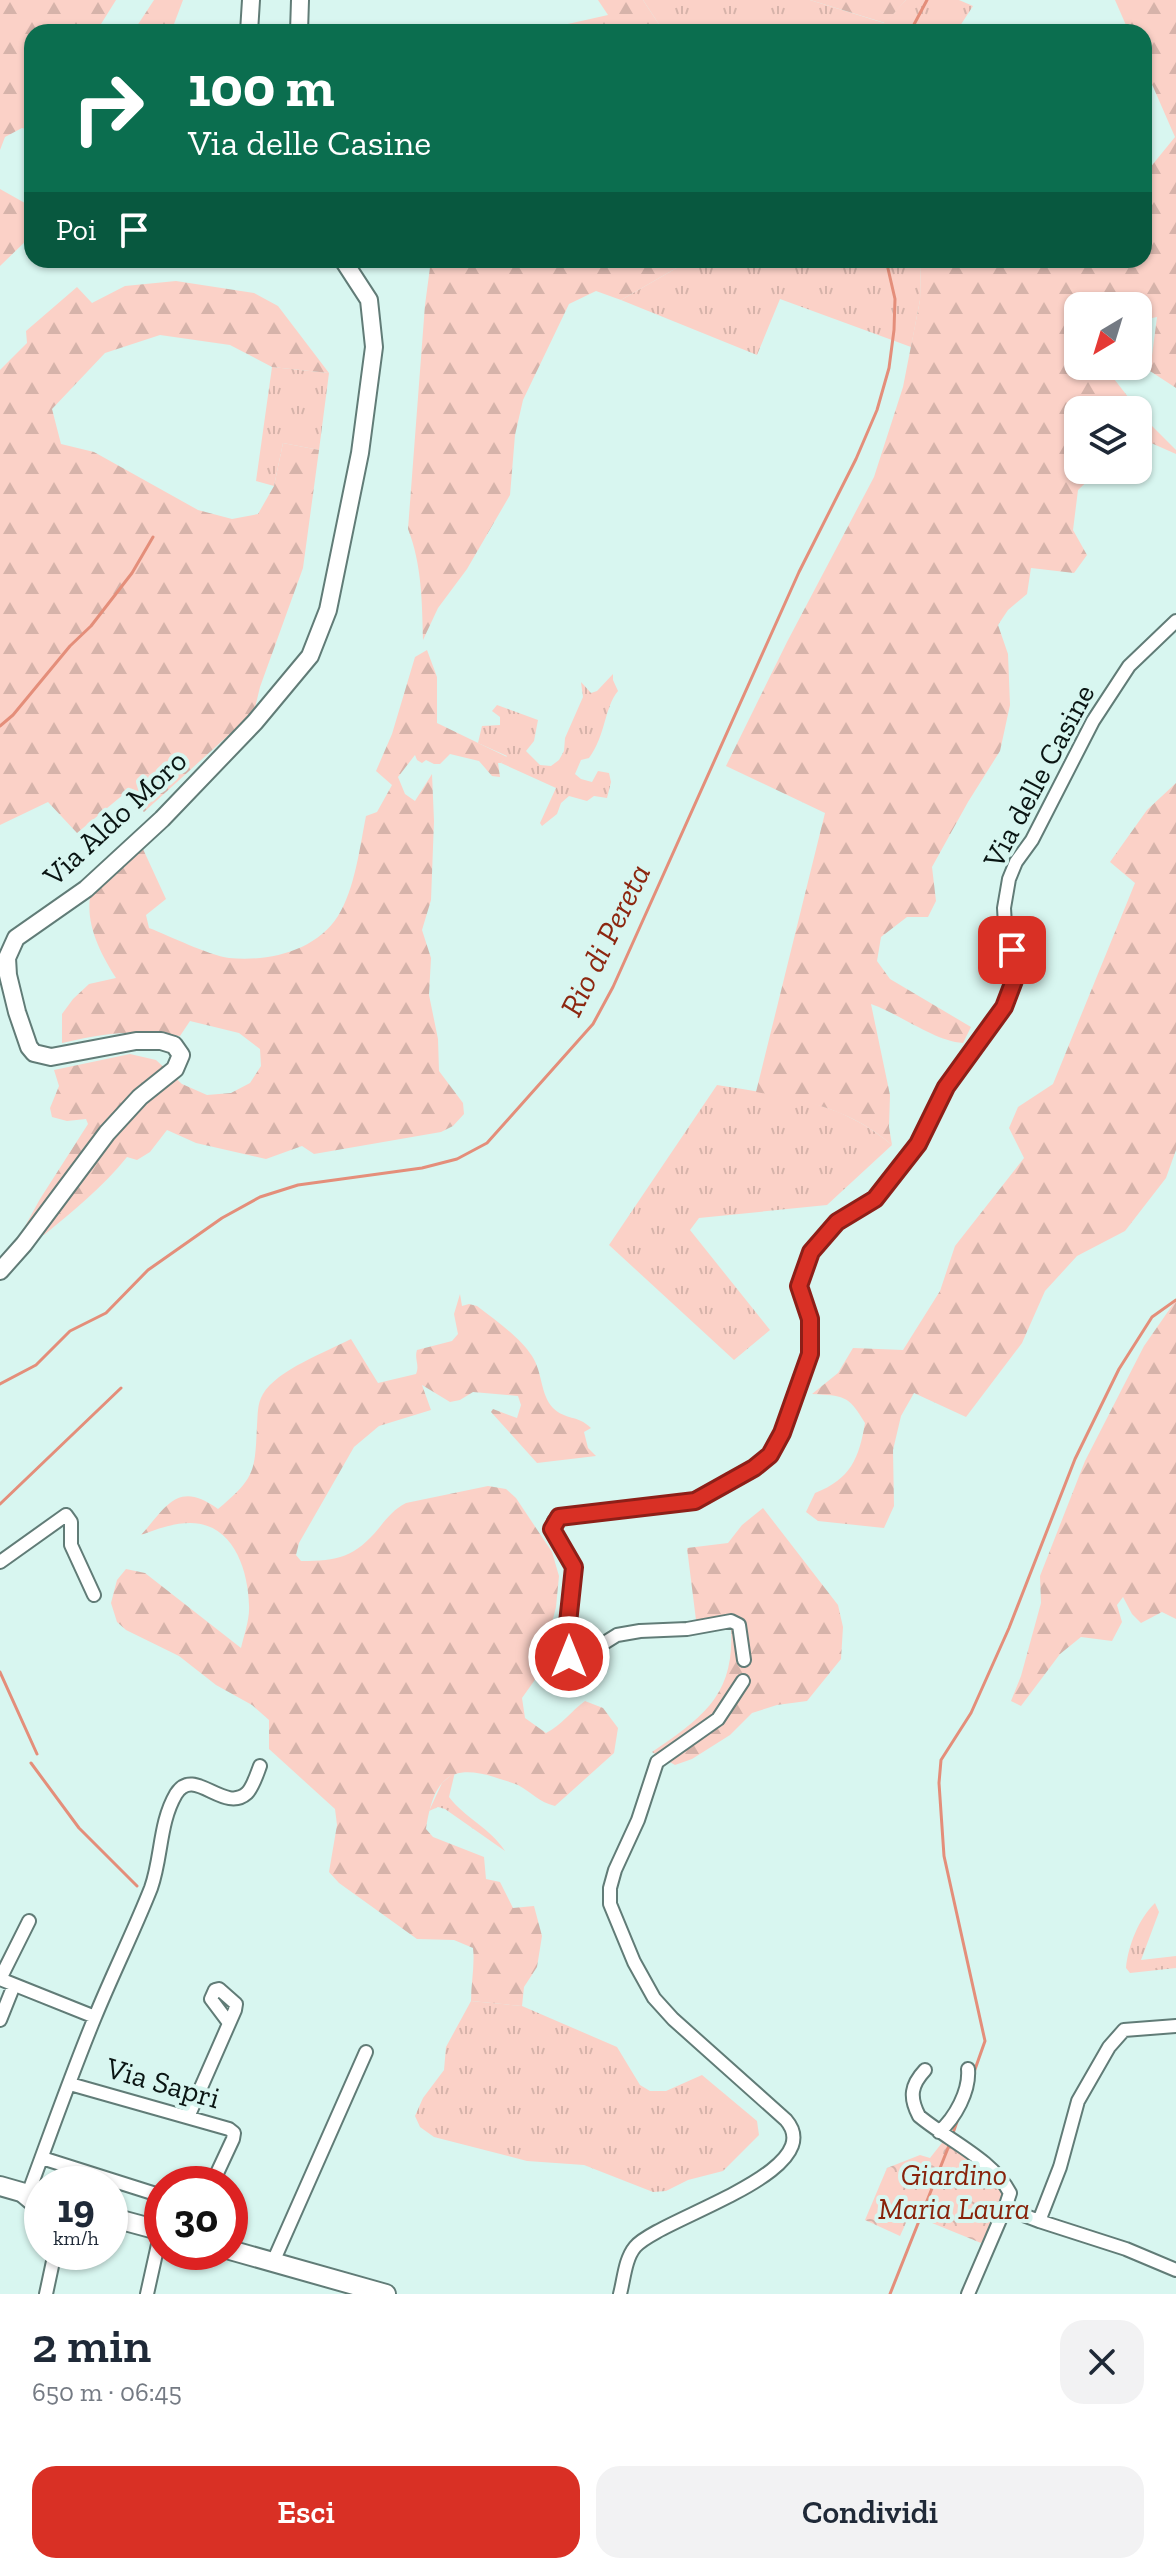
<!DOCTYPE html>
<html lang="it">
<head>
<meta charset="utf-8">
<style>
	:root { --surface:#fff; --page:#f2f2f3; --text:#1f2937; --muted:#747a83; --accent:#d93025 }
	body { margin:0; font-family:"Zilla Slab",serif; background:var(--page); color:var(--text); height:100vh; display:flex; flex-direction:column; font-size:30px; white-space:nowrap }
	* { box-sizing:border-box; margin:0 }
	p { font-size:26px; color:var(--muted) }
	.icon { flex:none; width:44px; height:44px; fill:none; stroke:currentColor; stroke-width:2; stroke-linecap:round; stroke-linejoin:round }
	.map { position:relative; height:2294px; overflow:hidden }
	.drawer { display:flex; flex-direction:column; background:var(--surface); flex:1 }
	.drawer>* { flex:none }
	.guide { position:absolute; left:24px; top:24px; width:1128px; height:244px; border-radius:24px; box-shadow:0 2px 6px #0004; background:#0b6e4f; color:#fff; overflow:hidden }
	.needle { width:52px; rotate:218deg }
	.controls { position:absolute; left:1064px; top:292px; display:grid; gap:16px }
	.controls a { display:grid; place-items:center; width:88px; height:88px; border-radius:16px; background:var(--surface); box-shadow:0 2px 6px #0004; font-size:40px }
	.speed { position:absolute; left:24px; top:2166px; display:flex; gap:16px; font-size:40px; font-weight:700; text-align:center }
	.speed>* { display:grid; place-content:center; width:104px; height:104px; border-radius:50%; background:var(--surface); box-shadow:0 2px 6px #0004; line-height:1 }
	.speed small { font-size:20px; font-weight:400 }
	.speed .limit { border:12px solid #d22; background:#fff; color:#111 }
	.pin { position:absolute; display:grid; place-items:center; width:68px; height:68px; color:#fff; margin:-34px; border-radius:16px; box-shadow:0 4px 12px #0006 }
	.me { position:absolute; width:88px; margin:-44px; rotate:0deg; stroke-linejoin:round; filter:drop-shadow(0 0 6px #0008) }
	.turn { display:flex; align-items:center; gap:28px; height:168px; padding:0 32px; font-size:36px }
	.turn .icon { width:104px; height:104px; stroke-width:2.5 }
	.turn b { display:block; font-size:56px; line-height:68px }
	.then { display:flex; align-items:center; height:76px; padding:0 32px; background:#0003; gap:16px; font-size:30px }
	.round { display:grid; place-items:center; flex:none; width:84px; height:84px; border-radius:24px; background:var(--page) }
	.headline { display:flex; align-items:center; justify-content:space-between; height:136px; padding:0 32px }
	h1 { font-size:48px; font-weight:600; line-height:60px }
	.action { display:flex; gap:16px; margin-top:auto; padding:16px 32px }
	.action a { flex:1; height:92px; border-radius:24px; background:var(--accent); color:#fff; font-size:32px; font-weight:600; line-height:92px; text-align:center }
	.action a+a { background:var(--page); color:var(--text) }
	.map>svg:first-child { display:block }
	.grass { fill:url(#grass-tufts) }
	.forest { fill:url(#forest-firs) }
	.park { fill:url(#park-crowns) }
	.pitch { fill:#fbd1c7 }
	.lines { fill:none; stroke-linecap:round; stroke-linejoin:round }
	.stream { stroke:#e48e7a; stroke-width:3 }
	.minor-casing { stroke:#617c77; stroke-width:16 }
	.secondary-casing { stroke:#617c77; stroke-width:20 }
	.primary-casing { stroke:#617c77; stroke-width:22 }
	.minor { stroke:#fff; stroke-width:12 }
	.secondary { stroke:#fff; stroke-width:16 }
	.primary { stroke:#fff; stroke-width:18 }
	.route-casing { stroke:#8d1f18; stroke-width:20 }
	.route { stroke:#d93025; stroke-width:14 }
	.labels { text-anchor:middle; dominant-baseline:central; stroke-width:8; stroke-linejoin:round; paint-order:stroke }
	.street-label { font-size:30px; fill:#0a1513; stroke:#d8f6f0 }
	.park-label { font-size:30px; font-style:italic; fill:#88230b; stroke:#d8f6f0 }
	.water-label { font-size:32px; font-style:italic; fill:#8c2710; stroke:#d8f6f0 }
</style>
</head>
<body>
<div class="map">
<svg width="1176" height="2294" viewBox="0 0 1176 2294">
	<defs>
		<pattern id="grass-tufts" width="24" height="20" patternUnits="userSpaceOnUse" patternTransform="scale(2)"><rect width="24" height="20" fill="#fbd1c7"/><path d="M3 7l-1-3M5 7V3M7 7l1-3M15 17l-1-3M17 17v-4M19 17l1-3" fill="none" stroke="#d6b3aa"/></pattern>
		<pattern id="forest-firs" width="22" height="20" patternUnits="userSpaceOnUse" patternTransform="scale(2)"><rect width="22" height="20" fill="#fbd1c7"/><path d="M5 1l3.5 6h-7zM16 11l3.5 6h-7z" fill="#d6b3aa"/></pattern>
		<pattern id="park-crowns" width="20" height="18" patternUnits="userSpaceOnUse" patternTransform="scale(2)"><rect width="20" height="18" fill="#fbd1c7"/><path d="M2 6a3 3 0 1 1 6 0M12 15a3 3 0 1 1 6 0" fill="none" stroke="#d6b3aa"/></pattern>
	</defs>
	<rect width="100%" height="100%" fill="#d8f6f0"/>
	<path class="grass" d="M643,0H810L884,23L906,0H959L973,6L956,32H664Z
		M683,260H921L920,300L911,347L780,299L757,355L621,300L680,266Z
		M272,367L329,373L319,450L283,443L274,486L256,481Z
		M613,674V680L618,691C604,708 606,735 589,758L581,760L575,774L581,779L592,782L598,771L609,773L611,782L607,798L594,796L587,801L569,796L561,803L557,814L542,826L540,823L556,788L501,763L507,756L478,743L482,726L500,725V717L492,711L497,705L538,720L534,741L526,751L540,765L551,766L559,760L564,751L565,738L583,697L581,682L591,693L597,691Z
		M717,1085C783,1096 839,1100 892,1145L827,1205L699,1218L690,1230L770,1330L734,1360L609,1245Z
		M455,1772L449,1797C465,1818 490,1828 505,1851L445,1809L438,1807L429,1811L442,1783Z
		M1155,1903L1159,1912L1141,1960L1176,1956V1968L1130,1973L1126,1968C1128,1946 1139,1918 1155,1903Z
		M471,2001L522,2006L617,2047L640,2085L650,2091H666L702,2075L757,2121L759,2135L723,2171L688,2180L666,2191L653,2192L584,2165L527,2161L434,2137L420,2127L415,2116L423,2098L444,2070L446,2047Z"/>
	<path class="forest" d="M0,0H116L96,32H32V131L22,128L5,137L0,150Z
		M154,0H183L171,32H133Z
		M598,0H643L664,32H532L608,15Z
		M810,0H906L885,23Z
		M1115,0H1176V388L1150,371L1157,317L1138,321V306H1078V366H1104L1146,420L1176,450V454L1142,439L1138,441V410H1078V470H1099L1078,490L1073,530L1087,555L1074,573L1031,568L1027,594L1008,610L998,625L1008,654L1010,705L1000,751L968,802L932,867L936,901L928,917H907L881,937L877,961L890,979L971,1027L963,1043C934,1041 900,1014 871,1004L890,1095L889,1127L892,1145C851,1110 809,1101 756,1092L825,813L726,766L787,642L874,477L903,387L920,300L921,260H1144V175L1175,137L1144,66V32H1129Z
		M0,189L32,207V235L0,266Z
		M431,260H683L680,266L621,300L596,291L569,304L523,400L515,435L510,495L467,569L438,608L423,640C422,602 422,565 408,529L425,305Z
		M176,281L254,293L278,306L329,373L272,367L230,345L160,335L105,353L52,409L61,444L94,452L198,510L232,519L258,514L274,486L283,443L319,450L303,568L260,687L254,712L144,812L124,794L77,833L48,802L0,825V370L27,343L26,331L77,287L92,303L125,286Z
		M427,650L437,677V723L507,757L501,763H498L500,777L492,776L479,761L450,754L440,764H434L426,760L422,763L417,760L415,755L398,777L405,794L415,801L432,774L434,821L431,900L422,930L431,958L429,995L438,1039L439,1071L463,1103L464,1114L453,1126L441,1132L314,1154L302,1146L266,1159L196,1143L167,1130L150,1152L137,1160L127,1157C103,1187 73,1211 44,1235L24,1228L40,1199L88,1124L86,1119L67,1121L52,1117L50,1108L59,1086L54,1070L130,1054L156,1060L182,1084L207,1095L231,1093L250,1083L261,1066L260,1049L239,1033L190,1021L180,1036C135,1029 106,1033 62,1043V1014L73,999L89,984L116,978C101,954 86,926 90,897L143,849L166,899L146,915L149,928C170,936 208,955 229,958C268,962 316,951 338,916C355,889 360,846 366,816L377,812L392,785L376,771L392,734L415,657Z
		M1176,783V1150L1166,1178L1125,1231L1077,1256L1045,1291L1022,1343L966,1417L914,1393L901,1416L893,1450L894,1506L884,1528L818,1521L806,1512L815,1493C851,1479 859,1458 865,1423C848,1394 843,1396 812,1394L838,1373L853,1348L903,1350L940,1291L955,1246L1024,1158L1009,1128L1018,1107L1053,1084L1135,883L1110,862L1147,810Z
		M460,1294L462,1306L469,1304L477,1306C495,1320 520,1337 532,1356C543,1373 540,1394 553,1408C565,1420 578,1415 591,1428L584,1432L588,1448L596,1456L537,1463L491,1412L493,1409L517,1418L521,1405L518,1396L473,1392L460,1400L450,1402L422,1385L431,1410L379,1426L354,1447L299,1543L296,1555L301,1561C338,1561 355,1557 379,1528C387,1518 394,1509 406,1503L488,1486L506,1489L516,1498L552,1552L559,1576L556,1607L539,1674L522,1698L525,1718L546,1733C562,1725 571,1711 585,1701L603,1708L618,1728L614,1753L555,1806C539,1802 532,1793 518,1785C511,1782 502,1780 494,1777C446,1762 433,1784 426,1829L433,1837L484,1857L486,1879L500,1882L513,1908L534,1906L542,1936L537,1967L524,1987L522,2006L471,2001C471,1983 475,1965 473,1948L454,1940L417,1939L339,1883L329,1872L337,1825L335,1809L269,1749V1720L252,1705L216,1685L179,1656L126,1630L117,1622L111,1603L117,1580L126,1569L145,1573L241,1648C244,1635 250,1619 249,1605C248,1569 233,1523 190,1523C173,1523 157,1529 141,1535C167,1506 178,1480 218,1509C255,1478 255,1472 257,1425C258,1414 257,1404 263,1394C277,1370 326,1352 351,1339L378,1383L416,1374C420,1365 414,1359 417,1350L452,1341L458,1334L454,1314Z
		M1176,1300V1619L1162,1612L1141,1623L1132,1614L1123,1597L1117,1605L1122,1622L1112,1641L1081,1637L1060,1654L1021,1706L1011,1701L1021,1676L1041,1603L1040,1576L1085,1461L1144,1346Z
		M763,1508L838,1605L843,1627L841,1659L807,1701L777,1705L752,1713L730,1735L692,1759L675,1765L652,1752C703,1717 735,1695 731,1628L696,1620L687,1548L728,1543L742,1525Z"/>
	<path class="park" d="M945,2139L999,2180L1005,2195L984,2240L981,2243L910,2214L900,2236L865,2220L887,2168L920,2155L930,2158Z"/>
	<path class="pitch" d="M893,2187L912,2195L897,2230L878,2222Z"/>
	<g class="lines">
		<path class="stream" d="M910,32L927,0
			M0,726L13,715L70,646L91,626L132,573L153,537
			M0,1384L36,1365L70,1331L106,1313L148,1270L222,1218L260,1197L298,1185L422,1168L457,1159L487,1143L593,1024L613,987L799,572L856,459L877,410L889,368L894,330L895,299L886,260
			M0,1504L121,1388
			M0,1672L37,1754
			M31,1763L79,1828L137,1886
			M973,2075L985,2041L944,1856L939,1783L941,1760L971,1713L1009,1628L1075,1459L1119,1369L1152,1317L1176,1300
			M952,2136L959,2116
			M890,2294L950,2143"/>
		<defs>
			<path id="minor" d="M0,1562L66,1515L71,1522V1545L94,1595
				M744,1660L739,1625L731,1621L687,1629L640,1631L617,1635L580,1658L569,1657L565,1651L574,1567L552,1529L554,1521L559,1517L695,1501L754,1468L770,1455L782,1433L810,1354V1319L799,1286L811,1252L837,1222L875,1199L918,1144L946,1087L1004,1007L1015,978L1005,925L1004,908L1009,879L1016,862L1032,840L1093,721L1129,666L1176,621
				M0,1979L95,2017
				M0,1979L29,1921
				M0,2020L14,1985
				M925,2070C911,2085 909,2097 919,2116C949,2141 992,2159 1010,2193L1005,2208
				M70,2084L229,2129L234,2133L233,2139L212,2184
				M188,2117L235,2010L236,2004L219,1989L215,1990L211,1999L229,2023
				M939,2132C955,2118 970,2091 968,2069
				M42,2158L162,2196
				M28,2194C50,2135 71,2075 95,2017C113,1973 134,1931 151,1888C162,1857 159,1823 176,1794C194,1765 224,1814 247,1793C253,1787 257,1774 260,1766
				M23,2197L42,2213
				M1039,2221L1126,2249L1176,2270
				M273,2262L366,2052
				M46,2294L55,2252
				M147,2294L161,2231
				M620,2294C624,2279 625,2259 635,2247C658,2219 831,2172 786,2120L673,2019L654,1998L634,1962L610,1904V1888L615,1870L638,1820L657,1762L718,1719L743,1681
				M968,2294L1005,2208L1039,2221L1060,2167L1078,2101L1109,2047L1124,2030L1176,2026"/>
			<path id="secondary" d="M249,32L251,0
				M299,32L300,0
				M0,1271L24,1244L107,1133L140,1097L175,1069L181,1055L174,1045L161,1041H136L51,1057L34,1053L29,1047L17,1012L8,975L7,958L16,938L86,889L162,819L255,722L310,656L328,610L360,453L374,347L369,300L343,260"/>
			<path id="primary" d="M0,2186L42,2198
				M110,2217L162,2231
				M230,2250L386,2294"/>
		</defs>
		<use href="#minor" class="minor-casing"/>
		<use href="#secondary" class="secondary-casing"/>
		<use href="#primary" class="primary-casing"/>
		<use href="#minor" class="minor"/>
		<use href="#secondary" class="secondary"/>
		<use href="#primary" class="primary"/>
	</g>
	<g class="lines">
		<defs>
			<path id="route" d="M569,1657L565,1651L574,1567L552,1529L559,1517L695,1501L754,1468L770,1455L782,1433L810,1354V1319L799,1286L811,1252L837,1222L875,1199L918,1144L946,1087L1004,1007L1015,978L1012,950"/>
		</defs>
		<use href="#route" class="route-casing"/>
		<use href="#route" class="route"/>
	</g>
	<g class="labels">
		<g class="street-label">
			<text transform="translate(1039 776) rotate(-62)">Via delle Casine</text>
			<text transform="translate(115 818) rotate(-43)">Via Aldo Moro</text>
			<text transform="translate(163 2083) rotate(16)">Via Sapri</text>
		</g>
		<g class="park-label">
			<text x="954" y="2175">Giardino<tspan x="954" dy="34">Maria Laura</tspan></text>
		</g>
		<g class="water-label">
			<text transform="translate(605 940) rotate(-64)">Rio di Pereta</text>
		</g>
	</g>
</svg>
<div class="controls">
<a><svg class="needle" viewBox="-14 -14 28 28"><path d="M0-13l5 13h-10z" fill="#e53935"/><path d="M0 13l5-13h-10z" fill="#747a83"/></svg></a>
<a><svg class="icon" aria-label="layers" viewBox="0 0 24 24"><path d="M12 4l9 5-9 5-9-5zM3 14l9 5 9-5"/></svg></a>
</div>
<div class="speed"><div>19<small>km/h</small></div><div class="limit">30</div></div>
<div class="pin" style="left:1012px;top:950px;background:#d93025"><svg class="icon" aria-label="arrive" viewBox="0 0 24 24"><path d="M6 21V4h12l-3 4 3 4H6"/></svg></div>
<svg class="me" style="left:569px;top:1657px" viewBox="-20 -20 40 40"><circle r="17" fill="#d93025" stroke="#fff" stroke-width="3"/><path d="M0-11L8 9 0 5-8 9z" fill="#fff"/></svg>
<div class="guide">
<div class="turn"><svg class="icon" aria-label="right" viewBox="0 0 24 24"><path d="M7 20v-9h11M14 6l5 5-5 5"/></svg><div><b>100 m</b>Via delle Casine</div></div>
<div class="then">Poi<svg class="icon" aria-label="arrive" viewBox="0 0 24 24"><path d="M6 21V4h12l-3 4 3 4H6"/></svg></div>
</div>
</div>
<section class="drawer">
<div class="headline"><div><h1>2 min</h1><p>650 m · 06:45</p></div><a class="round"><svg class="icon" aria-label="close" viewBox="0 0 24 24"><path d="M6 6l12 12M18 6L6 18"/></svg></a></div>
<div class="action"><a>Esci</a><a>Condividi</a></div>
</section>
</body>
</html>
